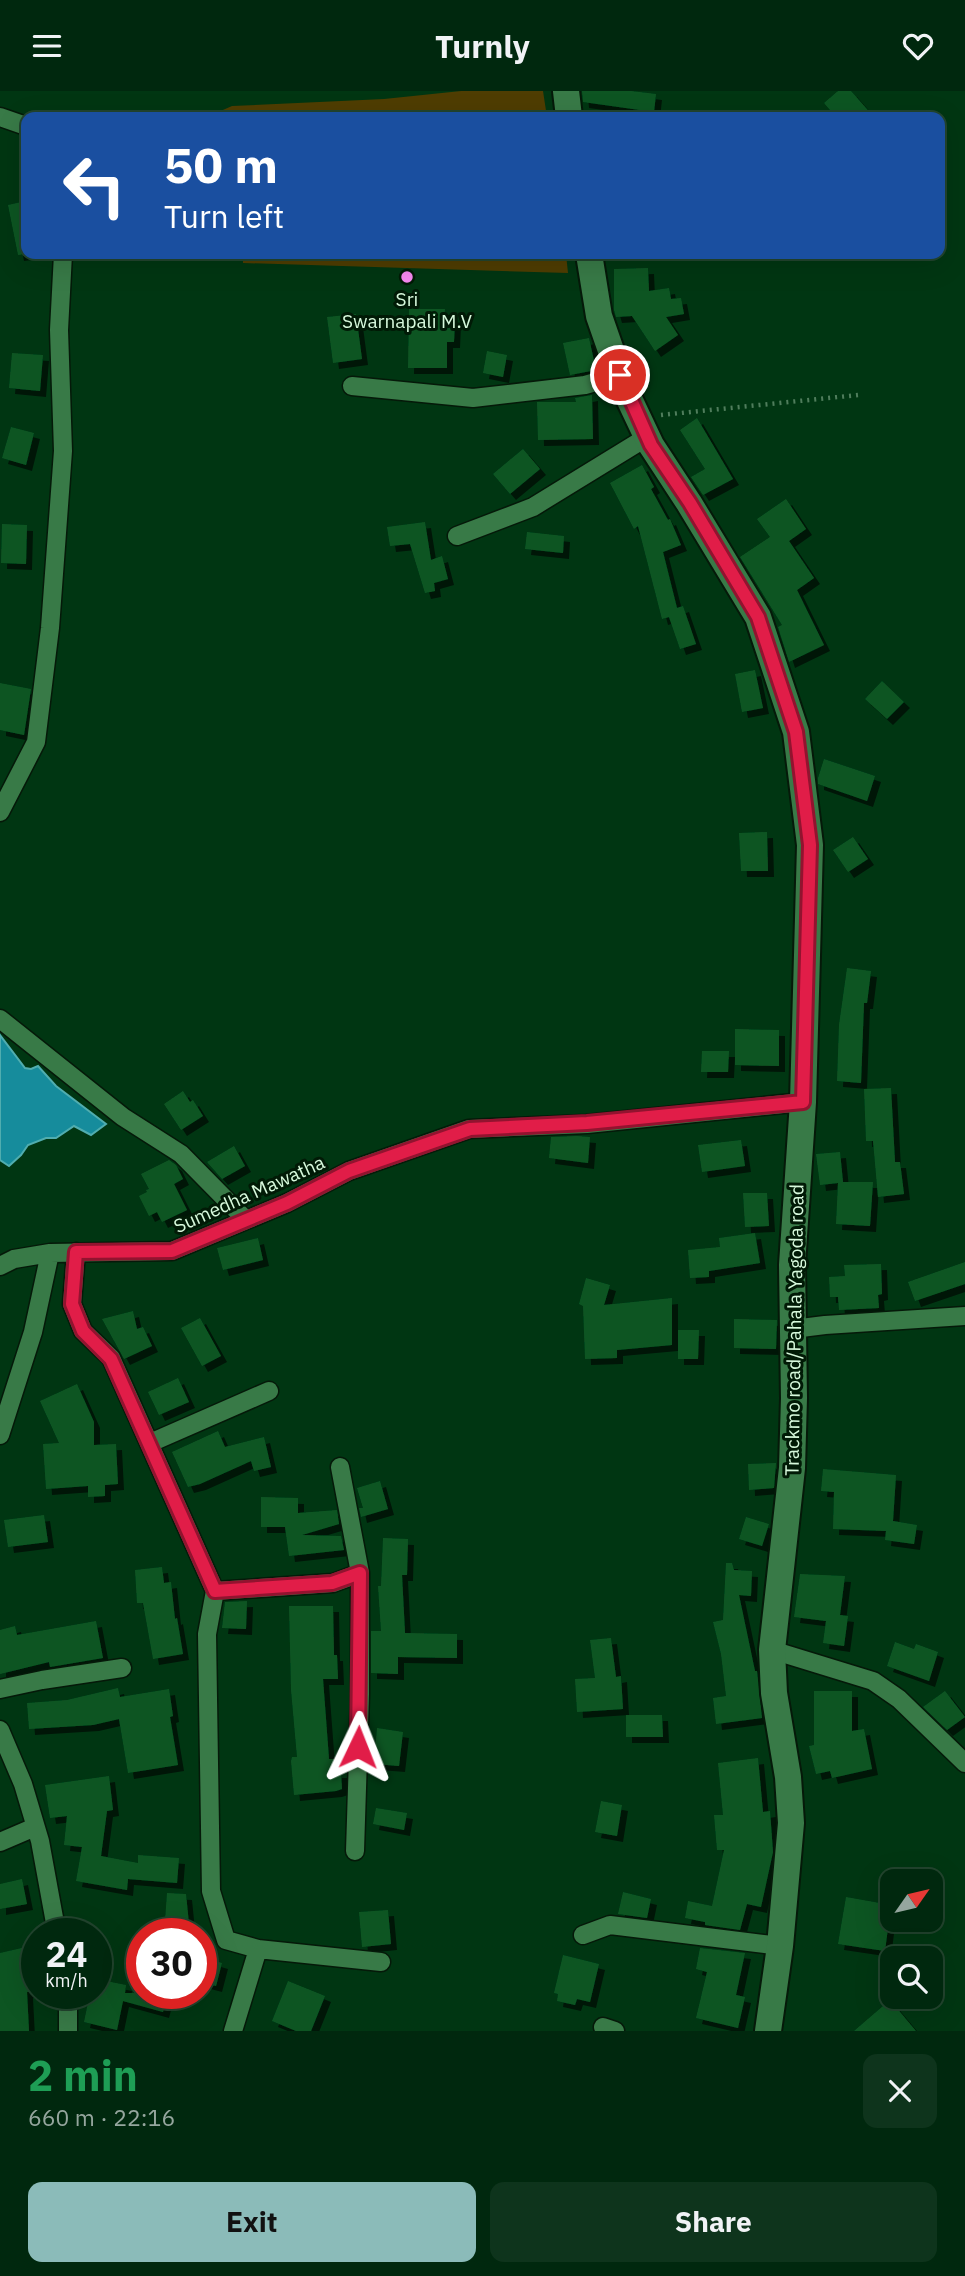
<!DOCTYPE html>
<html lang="en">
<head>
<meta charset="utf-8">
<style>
	:root { --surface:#00280e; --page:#0e341c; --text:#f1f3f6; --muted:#95a69e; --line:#22442e; --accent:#8bbbb9 }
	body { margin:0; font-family:"IBM Plex Sans",sans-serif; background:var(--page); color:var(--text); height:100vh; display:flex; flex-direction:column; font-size:26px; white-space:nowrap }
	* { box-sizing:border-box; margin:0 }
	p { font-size:23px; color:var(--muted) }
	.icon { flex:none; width:38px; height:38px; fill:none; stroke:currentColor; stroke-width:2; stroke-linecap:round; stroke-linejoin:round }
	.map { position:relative; height:1940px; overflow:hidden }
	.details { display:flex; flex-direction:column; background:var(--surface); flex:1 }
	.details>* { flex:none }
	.banner { position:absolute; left:21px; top:21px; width:924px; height:147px; border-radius:14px; box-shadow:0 7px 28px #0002,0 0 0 2px var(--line); background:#1a4fa0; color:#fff; overflow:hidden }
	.needle { width:46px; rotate:56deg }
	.buttons { position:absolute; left:880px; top:1778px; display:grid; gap:14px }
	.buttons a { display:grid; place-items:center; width:63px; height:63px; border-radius:14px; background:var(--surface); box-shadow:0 7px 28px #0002,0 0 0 2px var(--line); font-size:35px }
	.speed { position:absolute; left:21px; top:1827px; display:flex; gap:14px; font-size:35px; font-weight:700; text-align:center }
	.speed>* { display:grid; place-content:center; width:91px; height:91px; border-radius:50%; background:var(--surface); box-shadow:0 7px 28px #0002,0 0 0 2px var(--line); line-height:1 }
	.speed small { font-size:18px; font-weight:400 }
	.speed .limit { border:10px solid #d22; background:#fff; color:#111 }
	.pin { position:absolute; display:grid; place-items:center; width:60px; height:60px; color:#fff; margin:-30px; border:4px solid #fff; border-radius:50%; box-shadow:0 2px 7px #0007 }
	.me { position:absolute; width:77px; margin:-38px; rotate:2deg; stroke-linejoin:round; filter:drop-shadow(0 0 5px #0008) }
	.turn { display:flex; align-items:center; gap:24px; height:147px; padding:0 28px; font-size:32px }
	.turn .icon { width:91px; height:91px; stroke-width:2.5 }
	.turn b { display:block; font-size:49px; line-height:60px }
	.round { display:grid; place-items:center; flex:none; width:74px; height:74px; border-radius:14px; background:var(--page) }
	.summary { display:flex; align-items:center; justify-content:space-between; height:119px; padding:0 28px }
	h1 { font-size:42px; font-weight:700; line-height:52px; color:#1e9e55 }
	.primary-button { display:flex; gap:14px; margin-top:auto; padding:14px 28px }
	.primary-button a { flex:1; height:80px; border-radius:14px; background:var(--accent); color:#111; font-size:28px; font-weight:700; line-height:80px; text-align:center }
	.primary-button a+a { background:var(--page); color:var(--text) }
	header { display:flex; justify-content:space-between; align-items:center; height:91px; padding:0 28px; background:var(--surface); font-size:32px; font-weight:700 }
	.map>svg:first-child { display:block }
	.green { fill:#4f3d02 }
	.water { fill:#168c9c; stroke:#50adaf; stroke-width:2 }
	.building { fill:#0b5524; filter:url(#shadow) }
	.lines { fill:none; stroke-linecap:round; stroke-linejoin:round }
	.street-casing { stroke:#051909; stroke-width:21 }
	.secondary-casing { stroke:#051909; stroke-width:30 }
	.path { stroke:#4f7d5c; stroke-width:4.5; stroke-dasharray:2 5; stroke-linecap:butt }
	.street { stroke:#387a47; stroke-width:18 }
	.secondary { stroke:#387a47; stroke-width:26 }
	.route-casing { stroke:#92132f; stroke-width:18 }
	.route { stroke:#e11d48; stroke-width:12 }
	.poi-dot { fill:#f589ef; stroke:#011a06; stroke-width:2.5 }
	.labels { text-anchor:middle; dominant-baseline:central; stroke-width:6; stroke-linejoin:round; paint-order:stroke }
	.poi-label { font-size:19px; fill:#d7f9dc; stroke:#011a06 }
	.street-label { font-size:19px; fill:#d7f9dc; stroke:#011a06 }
</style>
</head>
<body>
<header><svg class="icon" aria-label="menu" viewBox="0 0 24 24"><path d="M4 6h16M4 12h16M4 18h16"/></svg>Turnly<svg class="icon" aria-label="heart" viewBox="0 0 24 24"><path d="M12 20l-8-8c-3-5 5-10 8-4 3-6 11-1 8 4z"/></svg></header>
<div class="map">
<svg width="965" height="1940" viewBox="0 0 965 1940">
	<defs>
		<filter id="shadow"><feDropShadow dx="6" dy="6" stdDeviation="0" flood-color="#0009"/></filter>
	</defs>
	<rect width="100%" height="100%" fill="#003612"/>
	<path class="green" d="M461,0H543L547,26H219L216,22L232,15L384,8Z
		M243,163H566L568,182L243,172Z"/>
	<path class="water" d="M0,944L25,977L31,978L38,975L56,995L106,1033L91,1044L74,1035L56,1047H46L28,1054L21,1064L9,1075L0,1069Z"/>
	<path class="building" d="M582,0H631L656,3L654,21L583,11Z
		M838,0H851L874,26H836L824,12Z
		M26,110V163L18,164L8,114Z
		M648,177L649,200L669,197L671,208L681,207L684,223L666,226L678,244L655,260L632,225L616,226L614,219V178Z
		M409,218H445L444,229H455L454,251H447V277H408Z
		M356,223L362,268L333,272L327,226Z
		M589,247L596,279L570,284L563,252Z
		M487,260L507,264L503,286L483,282Z
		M12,262L43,264L40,300L9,297Z
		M592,304L593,348L538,349L537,311H576L575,307Z
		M697,327L733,388L703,404L691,386L705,378L680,339Z
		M11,336L34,342L26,374L2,367Z
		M523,358L540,378L510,403L493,383Z
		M642,374L654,396L651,398L668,429L670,428L681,454L663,461L677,517L683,515L696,553L680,558L669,526L662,528L638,435L634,438L610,392Z
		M786,408L806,438L789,450L814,487L797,499L824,554L789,571L778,536L782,534L740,466L770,446L757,428Z
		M425,431L431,469L442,465L448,488L434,492L435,500L425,502L410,453L390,455L387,436Z
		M2,433L27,434L26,473L1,472Z
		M527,441L564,445L563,462L525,458Z
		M755,579L763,617L742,621L735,583Z
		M882,590L904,611L887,628L865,608Z
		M0,592L31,598L24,644L0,639Z
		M824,668L875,685L867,710L818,693V687Z
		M767,741L768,780H741L739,742Z
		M853,746L868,768L848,781L833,759Z
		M847,877L871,880L867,912H864L861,992L837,990L839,934Z
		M735,938L779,939V975L735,974Z
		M702,960H729L728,981H701Z
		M891,997L895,1071H900L904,1103L878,1106L873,1050H866L864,998Z
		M183,1000L190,1011L193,1009L203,1025L181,1039L164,1013Z
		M577,1045L590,1046L588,1072L549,1067L551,1046Z
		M741,1049L745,1075L702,1081L698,1054Z
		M234,1055L245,1075L222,1088L207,1071Z
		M840,1061L843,1091H873L870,1135L836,1133L838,1092L820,1094L816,1063Z
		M169,1069L176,1074L183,1088L174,1093L187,1119L162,1131L157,1121L149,1125L139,1105L147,1101L146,1099L149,1098L141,1083Z
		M743,1102H767L769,1135L745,1136Z
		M755,1142L760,1172L709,1180V1186L690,1187L688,1159L720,1156L719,1147Z
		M258,1147L263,1169L223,1179L217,1157Z
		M965,1171V1193L915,1210L908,1191Z
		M881,1173L882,1203L878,1204L879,1217L839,1219L838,1206H830L829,1186L845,1185L844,1174Z
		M586,1187L610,1194L604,1214L672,1207V1254L617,1259V1267L585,1268L583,1215L579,1213Z
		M133,1220L137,1238L143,1236L152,1255L124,1268L102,1228Z
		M200,1227L221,1265L202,1275L181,1237Z
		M734,1228L777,1229L776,1258L734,1257Z
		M678,1239H699L698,1268H678Z
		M178,1287L189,1311L159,1324L148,1301Z
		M77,1293L94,1331V1354L116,1353L118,1393L105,1394V1405L88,1406V1395L46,1398L43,1353L59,1352L40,1310Z
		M218,1340L225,1356L264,1346L271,1376L254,1380L251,1370L200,1393L188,1396L172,1361Z
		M776,1372L774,1397L749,1399L748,1373Z
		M823,1378L896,1384L893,1430L917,1434L914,1453L885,1449L886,1440L833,1438L834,1401L821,1400Z
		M380,1390L388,1418L361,1426L359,1417H363L357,1397Z
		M261,1406L298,1407V1422L337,1419L339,1433L302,1444L341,1445L344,1459L289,1465L285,1436H261Z
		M44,1424L48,1451L8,1456L4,1429Z
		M746,1426L769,1433L762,1455L739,1448Z
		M383,1447L408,1448L407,1484H402L405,1542L457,1543V1567L398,1566V1583L371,1582V1540H381L378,1495H381Z
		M726,1472H732L734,1479L752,1480L751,1505L739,1504L755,1580H757L762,1627L716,1633L713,1607L726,1605L721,1563L713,1531L723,1529Z
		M162,1476L164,1492L171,1491L175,1528L177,1527L183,1563L153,1568L143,1512H137L135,1479Z
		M800,1483L845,1485L840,1524L848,1525L844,1555L823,1552L826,1530L794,1526Z
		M247,1510L246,1538L222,1537L225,1511Z
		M289,1515H333L334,1564H337L338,1588H323L329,1668H334L335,1681H341L342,1698L336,1700L294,1704L291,1670L292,1666H297L291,1599Z
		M96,1530L103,1567L50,1576L49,1571L0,1583V1539L15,1535L17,1544Z
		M611,1547L616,1586L621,1585L623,1618L577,1621L575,1588L595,1587L590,1549Z
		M895,1551L914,1558L916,1553L938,1561L929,1590L887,1575Z
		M118,1597L120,1606L169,1598L173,1625L170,1626L178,1674L128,1682L119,1628L93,1634L29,1638L27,1612L67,1609Z
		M814,1600H852V1640L864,1638L872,1678L832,1687L830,1680L816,1683L809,1655L814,1654Z
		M945,1600L965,1626L947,1639L923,1616Z
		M626,1624H662L663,1646H626Z
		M377,1637L403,1641L399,1675L374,1673Z
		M758,1667L763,1721L770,1720L773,1761L761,1816L747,1813L740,1839L705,1834V1831L685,1827L688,1810L712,1815L724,1759H717L714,1724H723L718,1672Z
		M109,1685L113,1719L107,1720L101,1765L138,1772V1764L179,1767L177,1792L128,1788L127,1799L76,1790L82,1756L64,1754L67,1725L50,1727L45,1694Z
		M601,1710L622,1714L617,1745L595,1741Z
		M376,1717L407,1722L404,1739L373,1733Z
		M22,1788L27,1813L0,1818V1793Z
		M623,1801L651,1808L647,1827L618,1823Z
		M167,1802L186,1803L190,1843H164Z
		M846,1806L891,1814L885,1860L838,1853Z
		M388,1819L391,1853L362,1856L359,1821Z
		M35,1854L37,1874L24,1877L30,1901H27L29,1940H0V1862Z
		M700,1857L745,1862L736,1904L745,1906L738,1937L696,1927L707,1881L696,1878Z
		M563,1864L599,1873L590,1911L577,1908L575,1914L557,1910L558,1903L554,1902Z
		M201,1866L222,1872L216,1895L201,1891Z
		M96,1888L126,1894L125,1902H168L163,1921L123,1910L117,1939L84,1931L90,1902H96Z
		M288,1890L325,1905L311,1940H296L272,1930Z
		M890,1909L916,1940H854Z"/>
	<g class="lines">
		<defs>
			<path id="street" d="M0,26L26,35
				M352,295L473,307L585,294L620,284
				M457,445L533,416L647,346
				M0,721L36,651L50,537L63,360L59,239L63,163
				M0,928L123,1026L181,1063L246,1129
				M76,1161L72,1213L83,1240L111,1267L215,1500L207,1543L211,1800L226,1849L258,1858L381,1871
				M0,1175L14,1168L50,1162L172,1160L287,1112L349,1080L469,1038L587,1033L803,1011
				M793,1238L825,1234L965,1225
				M0,1344L33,1241L50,1162
				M150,1352L269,1300
				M340,1376L360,1482V1603L355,1760
				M215,1500L333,1492L360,1482
				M772,1559L873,1590L899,1608L965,1672
				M0,1598L42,1589L122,1577
				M0,1639L23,1693L40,1750L57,1843
				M0,1751L35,1736
				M583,1844L610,1834L780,1855
				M603,1936L615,1940
				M68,1940V1902
				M233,1940L258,1858"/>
			<path id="secondary" d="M566,0L569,26
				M589,163L599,225L624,297L651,354L689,412L758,526L796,641L810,754L803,1011L792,1174L794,1307L792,1377L772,1559L774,1602L788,1686L791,1732L780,1855L768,1940"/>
		</defs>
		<use href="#street" class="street-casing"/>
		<use href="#secondary" class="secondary-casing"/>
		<path class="path" d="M661,324L858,304"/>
		<use href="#street" class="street"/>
		<use href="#secondary" class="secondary"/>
	</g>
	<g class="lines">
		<defs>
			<path id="route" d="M358,1656L360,1482L332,1492L215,1500L111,1268L83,1240L72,1213L76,1161L172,1160L287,1112L349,1080L470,1038L587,1032L803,1011L810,754L796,641L758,526L690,412L651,354L620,284"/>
		</defs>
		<use href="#route" class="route-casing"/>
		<use href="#route" class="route"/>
	</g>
	<circle class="poi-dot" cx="407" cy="186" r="7"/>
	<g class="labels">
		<g class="poi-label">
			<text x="407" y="208">Sri<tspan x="407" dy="22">Swarnapali M.V</tspan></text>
		</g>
		<g class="street-label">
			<text transform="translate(249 1103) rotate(-24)">Sumedha Mawatha</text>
			<text transform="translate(794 1239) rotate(-89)">Trackmo road/Pahala Yagoda road</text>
		</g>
	</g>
</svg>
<div class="buttons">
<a><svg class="needle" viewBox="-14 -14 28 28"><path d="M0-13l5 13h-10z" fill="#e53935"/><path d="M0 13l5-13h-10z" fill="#95a69e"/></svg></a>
<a><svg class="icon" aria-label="search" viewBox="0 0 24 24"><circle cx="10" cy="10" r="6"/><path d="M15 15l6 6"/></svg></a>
</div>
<div class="speed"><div>24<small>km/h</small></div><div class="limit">30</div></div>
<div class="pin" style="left:620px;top:284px;background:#d93025"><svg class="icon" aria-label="arrive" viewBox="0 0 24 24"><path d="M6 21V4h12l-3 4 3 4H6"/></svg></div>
<svg class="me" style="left:358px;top:1656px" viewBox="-20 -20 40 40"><path d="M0-17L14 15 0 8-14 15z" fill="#e11d48" stroke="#fff" stroke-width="4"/></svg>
<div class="banner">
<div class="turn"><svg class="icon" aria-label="left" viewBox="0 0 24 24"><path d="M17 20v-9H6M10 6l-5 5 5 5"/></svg><div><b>50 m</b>Turn left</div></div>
</div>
</div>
<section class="details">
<div class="summary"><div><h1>2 min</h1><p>660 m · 22:16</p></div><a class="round"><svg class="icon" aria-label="close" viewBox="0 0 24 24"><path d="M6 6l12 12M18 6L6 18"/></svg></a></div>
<div class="primary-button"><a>Exit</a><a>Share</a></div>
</section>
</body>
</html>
